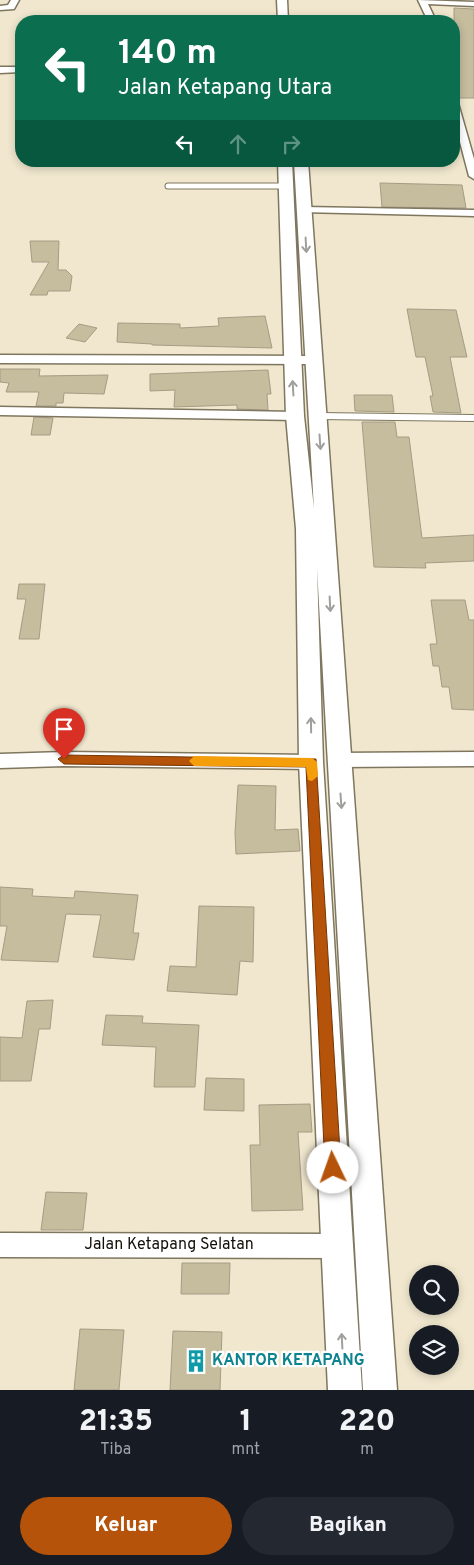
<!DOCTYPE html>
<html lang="id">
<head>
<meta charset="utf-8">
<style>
	:root { --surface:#171b24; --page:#242831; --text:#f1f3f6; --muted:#9ea1a6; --accent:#b45309 }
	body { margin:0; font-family:Overpass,sans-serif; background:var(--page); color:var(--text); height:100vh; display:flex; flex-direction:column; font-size:19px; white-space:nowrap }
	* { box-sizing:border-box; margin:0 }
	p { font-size:16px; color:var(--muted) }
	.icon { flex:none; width:28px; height:28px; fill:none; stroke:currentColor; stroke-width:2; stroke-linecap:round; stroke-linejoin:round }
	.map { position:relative; height:1390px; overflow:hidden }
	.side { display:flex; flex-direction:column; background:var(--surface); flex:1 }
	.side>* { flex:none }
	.hud { position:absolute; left:15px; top:15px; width:445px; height:152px; border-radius:20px; box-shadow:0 2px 8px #0003; background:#0b6e4f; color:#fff; overflow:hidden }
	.tools { position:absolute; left:409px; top:1265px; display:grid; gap:10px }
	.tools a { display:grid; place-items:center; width:50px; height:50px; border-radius:50%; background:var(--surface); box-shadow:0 2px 8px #0003; font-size:25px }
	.pin { position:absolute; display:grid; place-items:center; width:42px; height:42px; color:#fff; margin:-51px -21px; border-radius:50% 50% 50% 0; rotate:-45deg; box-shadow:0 0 5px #0007 }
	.pin .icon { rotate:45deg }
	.me { position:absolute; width:55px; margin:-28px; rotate:357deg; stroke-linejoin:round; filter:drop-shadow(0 0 4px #0008) }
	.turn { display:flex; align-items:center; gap:18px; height:105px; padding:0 20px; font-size:22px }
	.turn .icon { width:65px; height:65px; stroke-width:2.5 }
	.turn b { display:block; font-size:35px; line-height:42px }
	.lanes { display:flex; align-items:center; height:48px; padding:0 20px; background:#0003; justify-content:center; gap:25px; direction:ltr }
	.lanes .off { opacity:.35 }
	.eta { display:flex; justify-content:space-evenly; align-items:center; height:85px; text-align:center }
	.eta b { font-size:30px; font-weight:800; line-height:35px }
	.cta { display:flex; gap:10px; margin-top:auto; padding:10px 20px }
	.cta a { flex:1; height:58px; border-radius:30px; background:var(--accent); color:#fff; font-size:20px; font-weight:800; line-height:58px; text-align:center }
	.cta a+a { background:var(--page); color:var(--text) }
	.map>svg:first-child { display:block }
	.building { fill:#c6bc9e; stroke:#a49c84 }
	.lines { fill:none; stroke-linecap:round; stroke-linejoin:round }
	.lane-far1-casing { stroke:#7e765f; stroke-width:7 }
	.lane-casing { stroke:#7e765f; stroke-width:8 }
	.street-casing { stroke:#7e765f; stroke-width:3 }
	.secondary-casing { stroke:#7e765f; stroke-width:3 }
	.lane-far1 { stroke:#fff; stroke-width:5 }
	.lane { stroke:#fff; stroke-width:6 }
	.street { fill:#fff; fill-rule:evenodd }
	.secondary { fill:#fff; fill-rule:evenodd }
	.oneway { stroke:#a09f9c }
	.route { fill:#b45309; stroke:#753606 }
	.slow { fill:#f59e0b }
	.labels { text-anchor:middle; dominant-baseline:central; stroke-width:4.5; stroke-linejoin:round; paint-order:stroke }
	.near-street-label { font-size:16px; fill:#120f07; stroke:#fff }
	.near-culture-label { font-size:16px; font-weight:bold; fill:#0d838f; stroke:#fff; text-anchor:start }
</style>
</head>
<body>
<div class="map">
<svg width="474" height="1390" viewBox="0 0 474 1390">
	<rect width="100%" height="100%" fill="#f0e7ce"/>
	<path class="building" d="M454,8L474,9V98H458L454,82Z
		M380,183L462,185L466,208L382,207Z
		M30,241H59L58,270H66L72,276L70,291H48L47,295H30L49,262H32Z
		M407,309L456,310L467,357H450L461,413L433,412L430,396H433L425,357H416Z
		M265,316L272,348L152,345V344L117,342L118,323L180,324V328L219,326L218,318Z
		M79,324L97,328L85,342L66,338Z
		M0,369H40L39,376L108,375L104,394L64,393L63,403H56V406H36L39,392H6L9,383L0,382Z
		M268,370L271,394H267L268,410L237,409V405L174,407L175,390L150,391V374Z
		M354,395H392L394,412L355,411Z
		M34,417L53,418L50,435H31Z
		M362,422H395L397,437H409L422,538L474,535V561L425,563L426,568L374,567Z
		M19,584H45L39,639H19L26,599H17Z
		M431,600H465L469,620H474V710L452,709L449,687H442L439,666H433L430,644H437Z
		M238,785L276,786L275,830L298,829L300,851L236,854L235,833Z
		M0,887L33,889L32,896L74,898L75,891L138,895L133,933H139L134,960L93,957L101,915L66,914L58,962L1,960L7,926H0Z
		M199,906L254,907L253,962L240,961L237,995L167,991L170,966L196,967Z
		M53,1000L50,1029H39L31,1081H0V1037L22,1038L27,1001Z
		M106,1015L143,1016L142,1023L199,1025L195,1087H154L156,1047L102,1045Z
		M206,1078L244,1079V1111L204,1110Z
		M310,1104L312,1132H298L303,1210L252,1211L250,1145H260L259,1105Z
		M46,1192L87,1193L83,1230H41Z
		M182,1263H230L229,1294H181Z
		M80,1329L124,1330L119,1390H74Z
		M173,1331L222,1332L220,1390H170Z"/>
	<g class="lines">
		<defs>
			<path id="lane-far1" d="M168,186H284"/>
			<path id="lane" d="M318,416L474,418"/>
			<path id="street" d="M11,0H19L14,9L0,10V6L8,5Z
				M418,0L474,2V6L428,4L436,21H428Z
				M0,67H21V72L0,73Z
				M454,100L458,103L474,159V179L469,176L454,119Z
				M304,207L474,210V216L300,212L299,210Z
				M0,355L312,356L318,360L312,364L0,363Z
				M0,407L295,412L301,416L295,420L0,415Z
				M64,752L311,755L317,757L320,762L317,767L311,769L64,766L0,768V754Z
				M474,752V766L338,767L332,765L329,760L332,755L338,753Z
				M0,1233L337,1234L345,1238L349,1246L345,1254L337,1258L0,1257Z"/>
			<path id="secondary" d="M277,0H287L288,21H278Z
				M278,161H292L304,416L314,509L294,161H308L397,1390H363L317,568L323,762L362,1390H328L299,762L296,529L286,416Z"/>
		</defs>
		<use href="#lane-far1" class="lane-far1-casing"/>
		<use href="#lane" class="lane-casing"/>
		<use href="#street" class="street-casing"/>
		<use href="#secondary" class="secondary-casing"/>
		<use href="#lane-far1" class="lane-far1"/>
		<use href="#lane" class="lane"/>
		<use href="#street" class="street"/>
		<use href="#secondary" class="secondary"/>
	</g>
	<defs><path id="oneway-shaft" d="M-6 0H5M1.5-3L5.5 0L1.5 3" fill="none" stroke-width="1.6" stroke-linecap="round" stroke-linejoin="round" transform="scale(1.25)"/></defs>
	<g class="oneway">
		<use href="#oneway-shaft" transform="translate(306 245) rotate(87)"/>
		<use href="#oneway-shaft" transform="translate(293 388) rotate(-93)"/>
		<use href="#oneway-shaft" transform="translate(320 442) rotate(86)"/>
		<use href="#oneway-shaft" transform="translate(330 604) rotate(87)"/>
		<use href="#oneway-shaft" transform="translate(311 725) rotate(-91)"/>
		<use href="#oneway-shaft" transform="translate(341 801) rotate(86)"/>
		<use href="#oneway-shaft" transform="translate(342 1341) rotate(-93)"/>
	</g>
	<path class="route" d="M64,755L316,759L341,1168L339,1174L333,1176L328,1174L325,1168L306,767L64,764L58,759Z"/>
	<path class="slow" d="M194,756L312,758L317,762L318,776L312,781L308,780L306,767L194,766L189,761Z"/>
	<defs>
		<symbol id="building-bare" viewBox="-9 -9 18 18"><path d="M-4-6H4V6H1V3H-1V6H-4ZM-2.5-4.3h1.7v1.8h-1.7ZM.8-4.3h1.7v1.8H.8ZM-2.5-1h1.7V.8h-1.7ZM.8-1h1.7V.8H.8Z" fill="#0f9aa8" stroke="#fff" stroke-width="2.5" paint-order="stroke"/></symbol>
	</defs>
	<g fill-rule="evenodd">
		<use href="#building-bare" x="180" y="1345" width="32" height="32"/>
	</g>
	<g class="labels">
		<g class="near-street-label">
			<text x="169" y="1245">Jalan Ketapang Selatan</text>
		</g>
		<g class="near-culture-label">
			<text x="212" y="1361">KANTOR KETAPANG</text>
		</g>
	</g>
</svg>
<div class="tools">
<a><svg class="icon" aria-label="search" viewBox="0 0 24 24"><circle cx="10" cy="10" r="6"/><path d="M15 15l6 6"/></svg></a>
<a><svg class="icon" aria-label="layers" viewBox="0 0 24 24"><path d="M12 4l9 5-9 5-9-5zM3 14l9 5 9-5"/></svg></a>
</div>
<div class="pin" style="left:64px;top:759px;background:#d93025"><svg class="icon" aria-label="arrive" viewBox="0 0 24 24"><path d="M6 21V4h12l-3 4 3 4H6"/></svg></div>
<svg class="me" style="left:333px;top:1168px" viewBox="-20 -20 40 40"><circle r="19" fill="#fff"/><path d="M0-13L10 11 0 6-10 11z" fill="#b45309"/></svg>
<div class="hud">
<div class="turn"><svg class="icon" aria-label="left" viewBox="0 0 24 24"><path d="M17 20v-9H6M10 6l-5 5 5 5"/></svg><div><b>140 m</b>Jalan Ketapang Utara</div></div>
<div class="lanes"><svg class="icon" aria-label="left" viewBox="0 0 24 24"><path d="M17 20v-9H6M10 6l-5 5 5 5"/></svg><svg class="icon off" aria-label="ahead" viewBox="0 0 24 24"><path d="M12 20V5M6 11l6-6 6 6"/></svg><svg class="icon off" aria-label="right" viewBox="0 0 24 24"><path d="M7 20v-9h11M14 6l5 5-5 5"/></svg></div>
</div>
</div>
<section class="side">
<div class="eta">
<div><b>21:35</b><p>Tiba</p></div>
<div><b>1</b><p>mnt</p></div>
<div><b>220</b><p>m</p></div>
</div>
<div class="cta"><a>Keluar</a><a>Bagikan</a></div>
</section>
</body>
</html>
